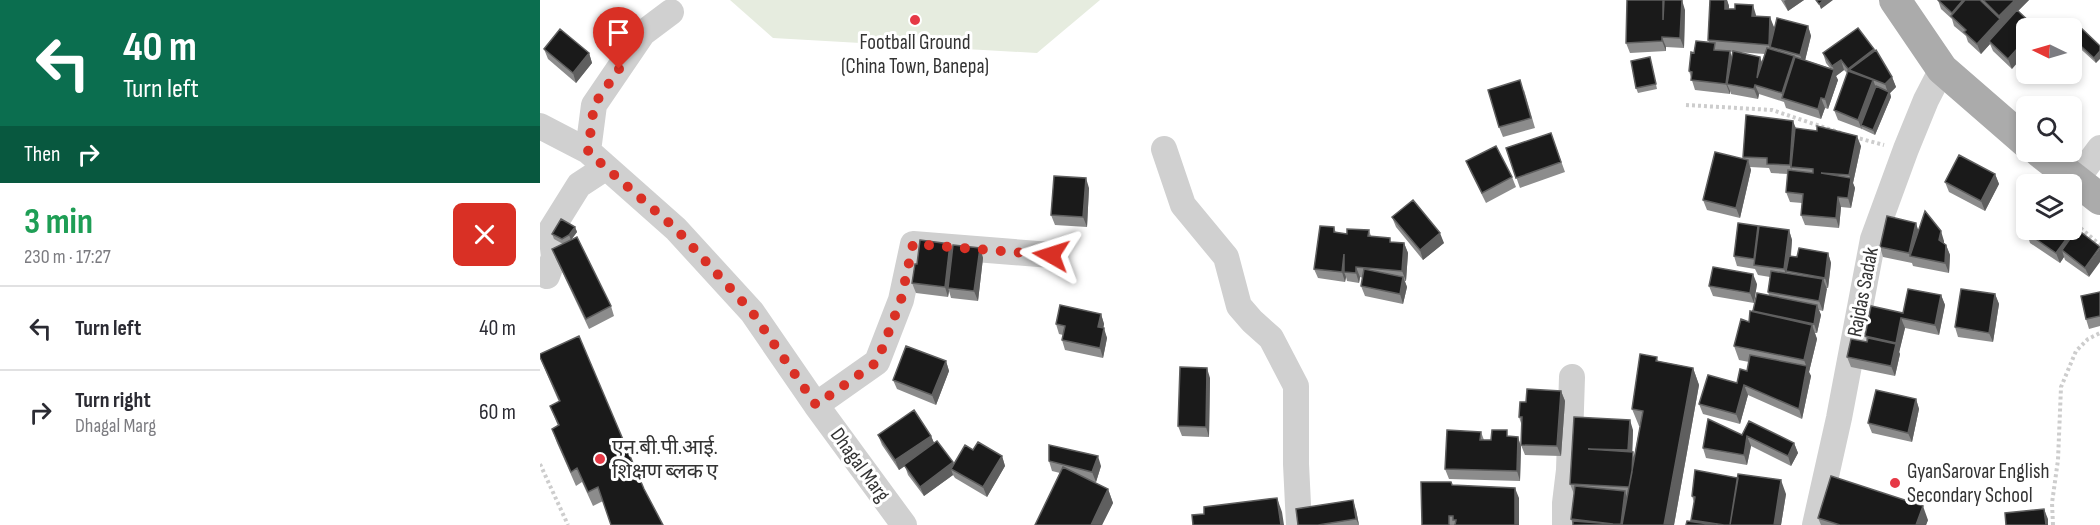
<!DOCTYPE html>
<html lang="en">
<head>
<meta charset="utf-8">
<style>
	:root { --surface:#fff; --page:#f7f7f7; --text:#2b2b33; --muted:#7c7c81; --line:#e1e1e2 }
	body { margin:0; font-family:"Sofia Sans Condensed","Noto Sans Devanagari",sans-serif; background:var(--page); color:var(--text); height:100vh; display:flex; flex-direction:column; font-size:22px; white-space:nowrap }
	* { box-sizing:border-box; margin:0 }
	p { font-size:20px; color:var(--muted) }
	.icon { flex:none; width:33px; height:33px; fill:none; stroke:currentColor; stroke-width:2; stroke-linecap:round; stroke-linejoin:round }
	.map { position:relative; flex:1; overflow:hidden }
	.drawer { display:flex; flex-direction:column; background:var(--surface); width:540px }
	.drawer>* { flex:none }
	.banner { background:#0b6e4f; color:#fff; overflow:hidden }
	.needle { width:39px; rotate:275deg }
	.tools { position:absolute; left:1476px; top:18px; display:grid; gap:12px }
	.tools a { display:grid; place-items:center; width:66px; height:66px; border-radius:9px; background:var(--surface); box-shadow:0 3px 9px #0003; font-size:30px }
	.pin { position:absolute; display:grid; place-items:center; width:51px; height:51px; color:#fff; margin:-62px -26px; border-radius:50% 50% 50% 0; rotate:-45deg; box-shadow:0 0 6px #0007 }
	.pin .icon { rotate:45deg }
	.me { position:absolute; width:66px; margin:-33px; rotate:276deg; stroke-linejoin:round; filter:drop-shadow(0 0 4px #0008) }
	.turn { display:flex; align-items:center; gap:21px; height:126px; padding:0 24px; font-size:27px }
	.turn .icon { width:78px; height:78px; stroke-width:2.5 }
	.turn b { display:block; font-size:42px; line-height:51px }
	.then { display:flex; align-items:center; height:57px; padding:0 24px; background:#0003; gap:12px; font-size:22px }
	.round { display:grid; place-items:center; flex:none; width:63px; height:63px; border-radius:9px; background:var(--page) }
	.head { display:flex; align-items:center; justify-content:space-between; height:102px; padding:0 24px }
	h1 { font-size:36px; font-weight:700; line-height:45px; color:#1e9e55 }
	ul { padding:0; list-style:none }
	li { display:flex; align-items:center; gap:18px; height:84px; padding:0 24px; border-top:2px solid var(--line) }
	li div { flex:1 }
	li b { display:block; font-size:22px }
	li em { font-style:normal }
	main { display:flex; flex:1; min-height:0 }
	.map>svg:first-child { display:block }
	.green { fill:#e6ecdf }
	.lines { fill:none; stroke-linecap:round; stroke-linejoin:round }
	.path { stroke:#cdcdcd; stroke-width:4; stroke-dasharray:3 3; stroke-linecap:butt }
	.minor { stroke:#d0d0d0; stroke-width:26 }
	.major { stroke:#ababab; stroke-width:32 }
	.wall { fill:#8c8c8c; fill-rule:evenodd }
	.shaded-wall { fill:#5f5f5f }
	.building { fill:#1a1a1a; stroke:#5f5f5f; stroke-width:1.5 }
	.route { stroke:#d93025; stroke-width:10; stroke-dasharray:0 18 }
	.poi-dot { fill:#e63946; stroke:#fff; stroke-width:2 }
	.labels { text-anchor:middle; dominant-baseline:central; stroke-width:6; stroke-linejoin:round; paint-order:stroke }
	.poi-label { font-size:21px; fill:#333; stroke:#fff; text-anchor:start }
	.street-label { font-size:21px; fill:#333; stroke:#fff }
</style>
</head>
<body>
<main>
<section class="drawer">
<div class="banner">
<div class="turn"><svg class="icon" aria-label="left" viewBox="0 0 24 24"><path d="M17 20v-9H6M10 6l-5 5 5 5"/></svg><div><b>40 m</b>Turn left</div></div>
<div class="then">Then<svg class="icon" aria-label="right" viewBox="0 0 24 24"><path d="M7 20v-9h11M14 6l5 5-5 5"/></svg></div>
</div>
<div class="head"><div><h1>3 min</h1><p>230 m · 17:27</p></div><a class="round" style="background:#d93025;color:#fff"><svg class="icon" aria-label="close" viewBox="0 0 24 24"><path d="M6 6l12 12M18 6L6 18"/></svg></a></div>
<ul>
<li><svg class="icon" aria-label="left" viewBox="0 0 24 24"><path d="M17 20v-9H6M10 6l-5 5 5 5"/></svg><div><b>Turn left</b></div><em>40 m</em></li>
<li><svg class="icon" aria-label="right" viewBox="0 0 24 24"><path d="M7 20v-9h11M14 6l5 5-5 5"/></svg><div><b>Turn right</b><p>Dhagal Marg</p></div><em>60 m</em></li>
</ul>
</section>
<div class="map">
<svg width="1560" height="525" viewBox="0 0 1560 525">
	<rect width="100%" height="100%" fill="#fff"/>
	<path class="green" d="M190,0H560L497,53L233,38Z"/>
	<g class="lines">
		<path class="path" d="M1146,105L1232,110L1301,133
			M1314,137L1344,145
			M1536,224L1560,245
			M0,464L28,525
			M1513,525L1512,503L1518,460L1521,387L1536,351L1548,339L1560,333"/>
		<path class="minor" d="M0,126L48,151L136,229L212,312L276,405L364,525
			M624,149L643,205L686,257L699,306L712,321L731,338L756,386V464L759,525
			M48,151L54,105L103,33L131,12
			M1537,179L1560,148
			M7,276L14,257L11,230L39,185L65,168
			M276,405L337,362L361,300L373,244L511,255
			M1025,525V503L1029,470L1032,377
			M1275,525L1299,418L1333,239L1366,149L1386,100L1402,69"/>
		<path class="major" d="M1355,0L1402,69L1486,142
			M1500,152L1560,199"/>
	</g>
	<path class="wall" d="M1123,0L1124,4L1145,10L1144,48L1126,47V51L1090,53L1086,43Z
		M1170,0H1187L1189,6V9L1216,15V16L1234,27V31L1268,26L1271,36L1265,60L1290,68L1286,63L1283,53L1334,49L1352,77L1356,87L1350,93L1351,97L1335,135L1322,129L1298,120L1294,110L1308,74L1304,70L1296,76L1298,80L1288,109L1285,108L1281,119L1246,108L1244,102L1219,94L1218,99L1191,94L1190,91V94L1155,90L1149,71L1154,53L1169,42L1168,40ZM1180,50L1193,52L1192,58ZM1195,52L1225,54L1222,62Z
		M1241,0H1264L1248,11Z
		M1398,0H1489L1478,11L1472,69L1453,51L1450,44L1441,54L1428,42L1426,36L1414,26L1412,19L1401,9Z
		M1532,33L1560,46L1556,63L1532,41Z
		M4,49L49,53L52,63L36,83L8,59Z
		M1110,57L1117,89L1098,93L1096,88Z
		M984,90L995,128L963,137L959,127Z
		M1256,128L1321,146L1313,183L1315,188L1311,208L1301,207L1299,228L1265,225L1261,215L1262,203L1250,202L1246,192L1248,174L1231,173L1229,168L1210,167L1211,170L1200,218L1167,210L1163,200L1204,159L1203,157Z
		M1011,133L1025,172L980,188L966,148Z
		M926,161L972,177L976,187L946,203L930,171Z
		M1455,174L1459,184L1445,211L1409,192L1405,182Z
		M549,188L547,227L515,225L511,215Z
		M852,217L904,243L883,260L856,227Z
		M1376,223L1378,231L1404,241V243L1406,245L1410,255L1409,273L1373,266L1372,263L1343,257L1340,247Z
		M35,227L37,232L31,240L71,306L74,316L49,329L16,259L12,249L23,244L14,239L12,234Z
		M794,227L796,233L807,234L829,230L831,236L852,242L864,243L868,253L866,281H865L867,287L863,304L825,296L821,286L823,278L820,277L819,283L807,281L806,277L805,282L778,278L774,269Z
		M1219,228L1249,230L1252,240L1251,256L1257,257L1288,253L1291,263L1288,288H1286L1283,311L1279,310L1281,315L1277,333H1275L1277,339L1269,372L1271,376L1262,419L1208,395L1200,424L1163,414L1159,404L1197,383L1207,371L1209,362L1199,360L1194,346L1209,322L1213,311L1229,295L1228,292L1230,277L1218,275L1215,269L1197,266L1194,256Z
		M1532,230L1549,277L1525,260L1524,257L1520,263L1490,243L1487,233Z
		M440,248L443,258L438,301L411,298L409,291L408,297L376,293L372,283L377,264L412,250Z
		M1217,284L1214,303L1173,296L1169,286Z
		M1560,292V326L1549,329L1546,319Z
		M1455,294L1459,304L1453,342L1418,337L1415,327Z
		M1401,295L1405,305L1399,335L1365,328L1359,352L1360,354L1355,376L1311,367L1307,357L1327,342L1325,336L1363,313Z
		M561,314L564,324L563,328L567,338L563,358L525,350L522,340L523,335L519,334L516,324Z
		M39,336L63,501L53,506L42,482L36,486L17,443L12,429L18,426L10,406L19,402L0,358Z
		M1117,357L1118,361L1153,368L1159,385L1134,525H1033L1031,519L1034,494L1030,484L1093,430L1092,452L1094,457L1100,426H1099L1092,409Z
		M406,361L409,371L396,405L357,389L353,380Z
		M670,378L669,437L642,436L638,426Z
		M1021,391L1025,401L1021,456L985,455L981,445L982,426L979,417L986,402Z
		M1376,399L1379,409L1372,442L1332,433L1328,423Z
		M941,432L944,440H951L970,436L978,437L981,447L980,481L909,479L905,469Z
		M338,435L391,436L394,443L414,464L433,450L462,456L465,466L447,497L415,478L413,475L384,496L368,475L365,466L359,470L342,445Z
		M1202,435L1254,443L1258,453L1251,466L1211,446L1207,465L1166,458L1163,448Z
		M509,461L561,466L556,482H553L568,489L573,503L562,525H495L520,473L512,471Z
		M913,485L979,498V525H882Z
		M1246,494L1241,525H1146L1152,521L1151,520L1154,502L1152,496Z
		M816,510L819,525H758Z
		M1278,518L1388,520L1386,525H1281Z"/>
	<path class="shaded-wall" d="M1142,0L1145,10L1144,48L1140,38Z
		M1185,0H1187L1189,6L1188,19L1185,9Z
		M1246,0H1264L1248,11L1244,1Z
		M1284,0H1293L1281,9L1279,4Z
		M1475,0H1489L1463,26L1449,41L1450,44L1441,54L1437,44L1460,19L1459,16Z
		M1213,5L1216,15V26L1212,16Z
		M1230,17L1234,27L1233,48L1230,47L1229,45Z
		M1268,26L1271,36L1264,65L1260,55Z
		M1122,37L1126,47V51L1122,41Z
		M1486,39V53L1472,69L1468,59Z
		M1334,49L1338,59L1309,70L1312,78L1311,79L1308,69Z
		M1190,51L1193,61L1187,84L1190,91V94L1186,84Z
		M1560,51V59L1556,63L1554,58Z
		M49,53L52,63L36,83L33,73Z
		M1254,56L1257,66L1244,98L1242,93Z
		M1220,57L1224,67L1221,88L1217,78Z
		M1301,60L1304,70L1296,76L1298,80L1288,109L1285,99L1294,70L1292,66Z
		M1352,77L1356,87L1350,93L1351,97L1335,135L1333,130L1348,93L1345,84Z
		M1333,80L1337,90L1321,125L1322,130L1318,120Z
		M1215,85L1219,94L1218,99L1214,89Z
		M1281,98L1285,108L1281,119L1278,109Z
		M1253,121L1257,131L1251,167L1253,175L1250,165Z
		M1317,136L1321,146L1313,183L1315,188L1311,208L1308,198L1311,180L1309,175Z
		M1208,160L1211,170L1200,218L1196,208Z
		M1455,174L1459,184L1445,211L1441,201Z
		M546,178L549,188L547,227L543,217Z
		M1298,197L1301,207L1299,228L1296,218Z
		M1376,223L1379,233L1370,256L1369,253Z
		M1218,226L1221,236L1216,266L1214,259Z
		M35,227L37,232L31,240L29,235Z
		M1535,227L1538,237L1522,250L1524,257L1520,263L1516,253Z
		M1249,230L1252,240L1249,272L1246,271L1248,279L1244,269Z
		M1401,231L1404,241L1403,250L1399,240Z
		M900,233L904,243L883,260L880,250Z
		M864,243L868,253L866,281L862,271Z
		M410,244L414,254L408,288L409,291L408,297L405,287Z
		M1406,245L1410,255L1409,273L1405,263Z
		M440,248L443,258L438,301L434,291Z
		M1560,248V262L1549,277L1545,268Z
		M1288,253L1291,263L1288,288L1285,278Z
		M804,254V272L806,277L805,282L802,272Z
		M816,267L820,277L819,283L816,273Z
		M1213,274L1217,284L1214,303L1210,293Z
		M863,277L867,287L863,304L860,294Z
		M1283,279L1287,289L1283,311L1279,301Z
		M1455,294L1459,304L1453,342L1449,333Z
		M1401,295L1405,305L1399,335L1395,325Z
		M1277,305L1281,315L1277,333L1274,324Z
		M561,314L564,324L562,337L558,327Z
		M1361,318L1365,328L1359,353L1356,343Z
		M1272,325L1277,339L1269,372L1271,376L1262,419L1259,409L1267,368L1264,360Z
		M564,328L567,338L563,358L560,348Z
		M1356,344L1360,354L1355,376L1351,366Z
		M406,361L409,371L396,405L392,395Z
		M667,368L670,378L669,437L666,427Z
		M1153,368L1159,385L1134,525H1124Z
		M1204,385L1208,395L1200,424L1196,414Z
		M1021,391L1025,401L1021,456L1017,446Z
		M1376,399L1379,409L1372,442L1368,433Z
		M1090,420L1093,430L1092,460L1088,450Z
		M391,436L395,445L359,470L355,460Z
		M1207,436L1211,446L1207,465L1204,455Z
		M978,437L981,447L980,481L977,471Z
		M1254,443L1258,453L1251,466L1248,456Z
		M462,456L465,466L447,497L443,487Z
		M558,456L561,466L556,482L552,472Z
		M413,462L416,472L411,469L413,475L384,496L380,487Z
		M1241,480L1246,494L1241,525H1234Z
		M975,488L979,498V525H975Z
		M568,489L573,503L562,525H551Z
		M1085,491L1088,501L1081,525V524Z
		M737,498L742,512L744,525H741Z
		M813,500L816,510L819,525L816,519Z
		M1383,506L1388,520L1386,525H1376Z
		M1504,509L1508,519V525H1506Z"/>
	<path class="building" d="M1087,0H1123V20L1124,0H1142L1140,38L1122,37V41L1086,43Z
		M1170,0H1185V9H1195V4L1213,5L1212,16L1230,17L1229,45L1168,40Z
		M1276,0H1284L1279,4Z
		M1398,0H1423L1412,13Z
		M1425,0H1440L1460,19L1437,44L1424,32L1426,30L1411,16Z
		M1443,0H1475L1459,16Z
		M1477,10L1496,28H1486V39L1468,59L1449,41Z
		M1237,18L1268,26L1260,55L1230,47Z
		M1538,25L1560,46V51L1554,58L1532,38V33Z
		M1318,28L1334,49L1308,69L1301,60L1292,66L1283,53Z
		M20,29L49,53L33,73L4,49Z
		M1156,41L1175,43L1174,50L1190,51L1186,84L1151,80L1152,72L1149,71L1151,52L1154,53Z
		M1227,48L1254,56L1242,93L1215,85L1214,89L1187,84L1193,51L1220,57L1217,78Z
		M1336,50L1352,77L1345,84L1309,70Z
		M1110,57L1116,84L1096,88L1091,61Z
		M1255,57L1294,70L1285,99L1281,98L1278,109L1242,98Z
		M1308,71L1333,80L1318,120L1294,110Z
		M980,80L991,118L959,127L948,90Z
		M1336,86L1349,92L1333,130L1321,125Z
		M1206,115L1253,121L1250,165L1227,164V158L1203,157Z
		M1277,126L1317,136L1309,175L1281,173L1311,178L1308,198L1298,197L1296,218L1261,215L1263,194L1246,192L1248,170L1273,173V169L1251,167L1255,128L1277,131Z
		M1011,133L1021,162L976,178L966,148Z
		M956,146L972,177L942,193L926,161Z
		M1175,152L1208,160L1196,208L1163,200Z
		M1419,155L1455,174L1441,201L1405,182Z
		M514,176L546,178L543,217L511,215Z
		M873,200L900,233L880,250L852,217Z
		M1385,211L1401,231L1399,240L1406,245L1405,263L1370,256Z
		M1347,216L1376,223L1369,253L1340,247Z
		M21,219L35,227L29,235L22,239L12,234Z
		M1198,223L1218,226L1214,259L1194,256Z
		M1532,225L1535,227L1516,253L1487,233L1489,230H1532Z
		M780,226L794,227V232L807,234V229L829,230L828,236L850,238V242L864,243L862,271L816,267V273L804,272V254L802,272L774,269Z
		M1219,226L1249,230L1244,269L1214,265Z
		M1537,229L1560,247L1545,268L1522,250Z
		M37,237L71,306L46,319L12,249Z
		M380,240L410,244L405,287L372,283L375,264H377Z
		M413,245L440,248L434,291L408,288Z
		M1259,248L1288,253L1285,278L1246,271L1249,256L1257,257Z
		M1173,267L1213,274L1210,293L1169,286Z
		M824,269L863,277L860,294L821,286Z
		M1231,271L1283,279L1279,301L1228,292Z
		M1368,289L1401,295L1395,325L1361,318L1356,343L1325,336L1331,306L1363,313Z
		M1421,289L1455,294L1449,333L1415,327Z
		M1560,292V316L1546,319L1541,296Z
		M1217,293L1277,305L1274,324L1213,311Z
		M520,305L561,314L558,327L564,328L560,348L522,340L525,326L516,324Z
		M1210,311L1272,325L1264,360L1194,346L1201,319L1209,322Z
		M39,336L104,489L123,525H71L58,487L48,492L37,468L31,472L12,429L19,425L10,406L20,401L0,357V354Z
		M1328,338L1356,344L1351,366L1307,357L1311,339L1327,342Z
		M366,346L406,361L392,395L353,380Z
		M1100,354L1117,357L1116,361L1153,368L1124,525H1082L1103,411L1092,409Z
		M1210,355L1267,366L1259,409L1204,385L1196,414L1159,404L1168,375L1197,383L1200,369L1207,371Z
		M640,367L667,368L666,427L638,426Z
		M987,389L1021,391L1017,446L981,445L982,417H979L980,402H986Z
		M1336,390L1376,399L1368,433L1328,423Z
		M374,410L391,436L355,460L338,435Z
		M1034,417L1090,420L1088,450L1048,449L1093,452L1092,472L1089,487L1030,484Z
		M1168,419L1202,435L1209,421L1254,443L1248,456L1207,436L1204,455L1163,448Z
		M907,430L941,432L940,440H951L952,430H967V436L978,437L977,471L905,469Z
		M397,441L413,462L380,487L364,465Z
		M438,442L462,456L443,487L411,469L425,445L433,450Z
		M509,445L558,456L552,472L509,461Z
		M523,467L568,489L551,525H495Z
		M1155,470L1198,478L1190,525H1184L1151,520L1155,497L1152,496Z
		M1198,474L1241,480L1234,525H1190Z
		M1291,476L1383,506L1376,525H1300L1278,518Z
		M881,482H911L912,485L975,488V525H915L916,520H913V516H909V525H882Z
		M1035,486L1085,491L1081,524L1033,525V521L1073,524L1031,519Z
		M737,498L741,525H653L652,515L664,514V507Z
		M813,500L816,519L778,525H758L756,509Z
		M1504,509L1506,525H1466L1465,513Z
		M1147,521L1176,525H1146Z"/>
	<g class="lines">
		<path class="route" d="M79,69L54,105L48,152L136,229L212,312L276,405L337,362L361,300L373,244L511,255"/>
	</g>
	<g class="poi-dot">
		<circle cx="375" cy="20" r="6"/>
		<circle cx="60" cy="459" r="6"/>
		<circle cx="1355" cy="483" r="6"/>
	</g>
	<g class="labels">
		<g class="poi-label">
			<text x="375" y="42" text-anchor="middle">Football Ground<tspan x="375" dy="24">(China Town, Banepa)</tspan></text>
			<text x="72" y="447">एन.बी.पी.आई.<tspan x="72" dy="24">शिक्षण ब्लक ए</tspan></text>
			<text x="1367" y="471">GyanSarovar English<tspan x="1367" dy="24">Secondary School</tspan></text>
		</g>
		<g class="street-label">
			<text transform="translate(1323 292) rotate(-79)">Rajdas Sadak</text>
			<text transform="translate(320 465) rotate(54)">Dhagal Marg</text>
		</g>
	</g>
</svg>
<div class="tools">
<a><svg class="needle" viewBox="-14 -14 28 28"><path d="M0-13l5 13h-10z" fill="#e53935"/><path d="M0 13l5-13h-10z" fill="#7c7c81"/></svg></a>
<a><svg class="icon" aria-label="search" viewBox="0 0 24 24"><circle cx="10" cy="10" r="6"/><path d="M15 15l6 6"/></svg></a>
<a><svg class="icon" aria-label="layers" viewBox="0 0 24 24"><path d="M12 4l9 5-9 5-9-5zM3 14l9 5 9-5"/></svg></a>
</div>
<div class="pin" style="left:79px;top:69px;background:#d93025"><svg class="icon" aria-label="arrive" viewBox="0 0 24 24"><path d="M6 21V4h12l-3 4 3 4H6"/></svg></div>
<svg class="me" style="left:511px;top:255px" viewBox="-20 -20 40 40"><path d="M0-17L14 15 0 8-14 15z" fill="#d93025" stroke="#fff" stroke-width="4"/></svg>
</div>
</main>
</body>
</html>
